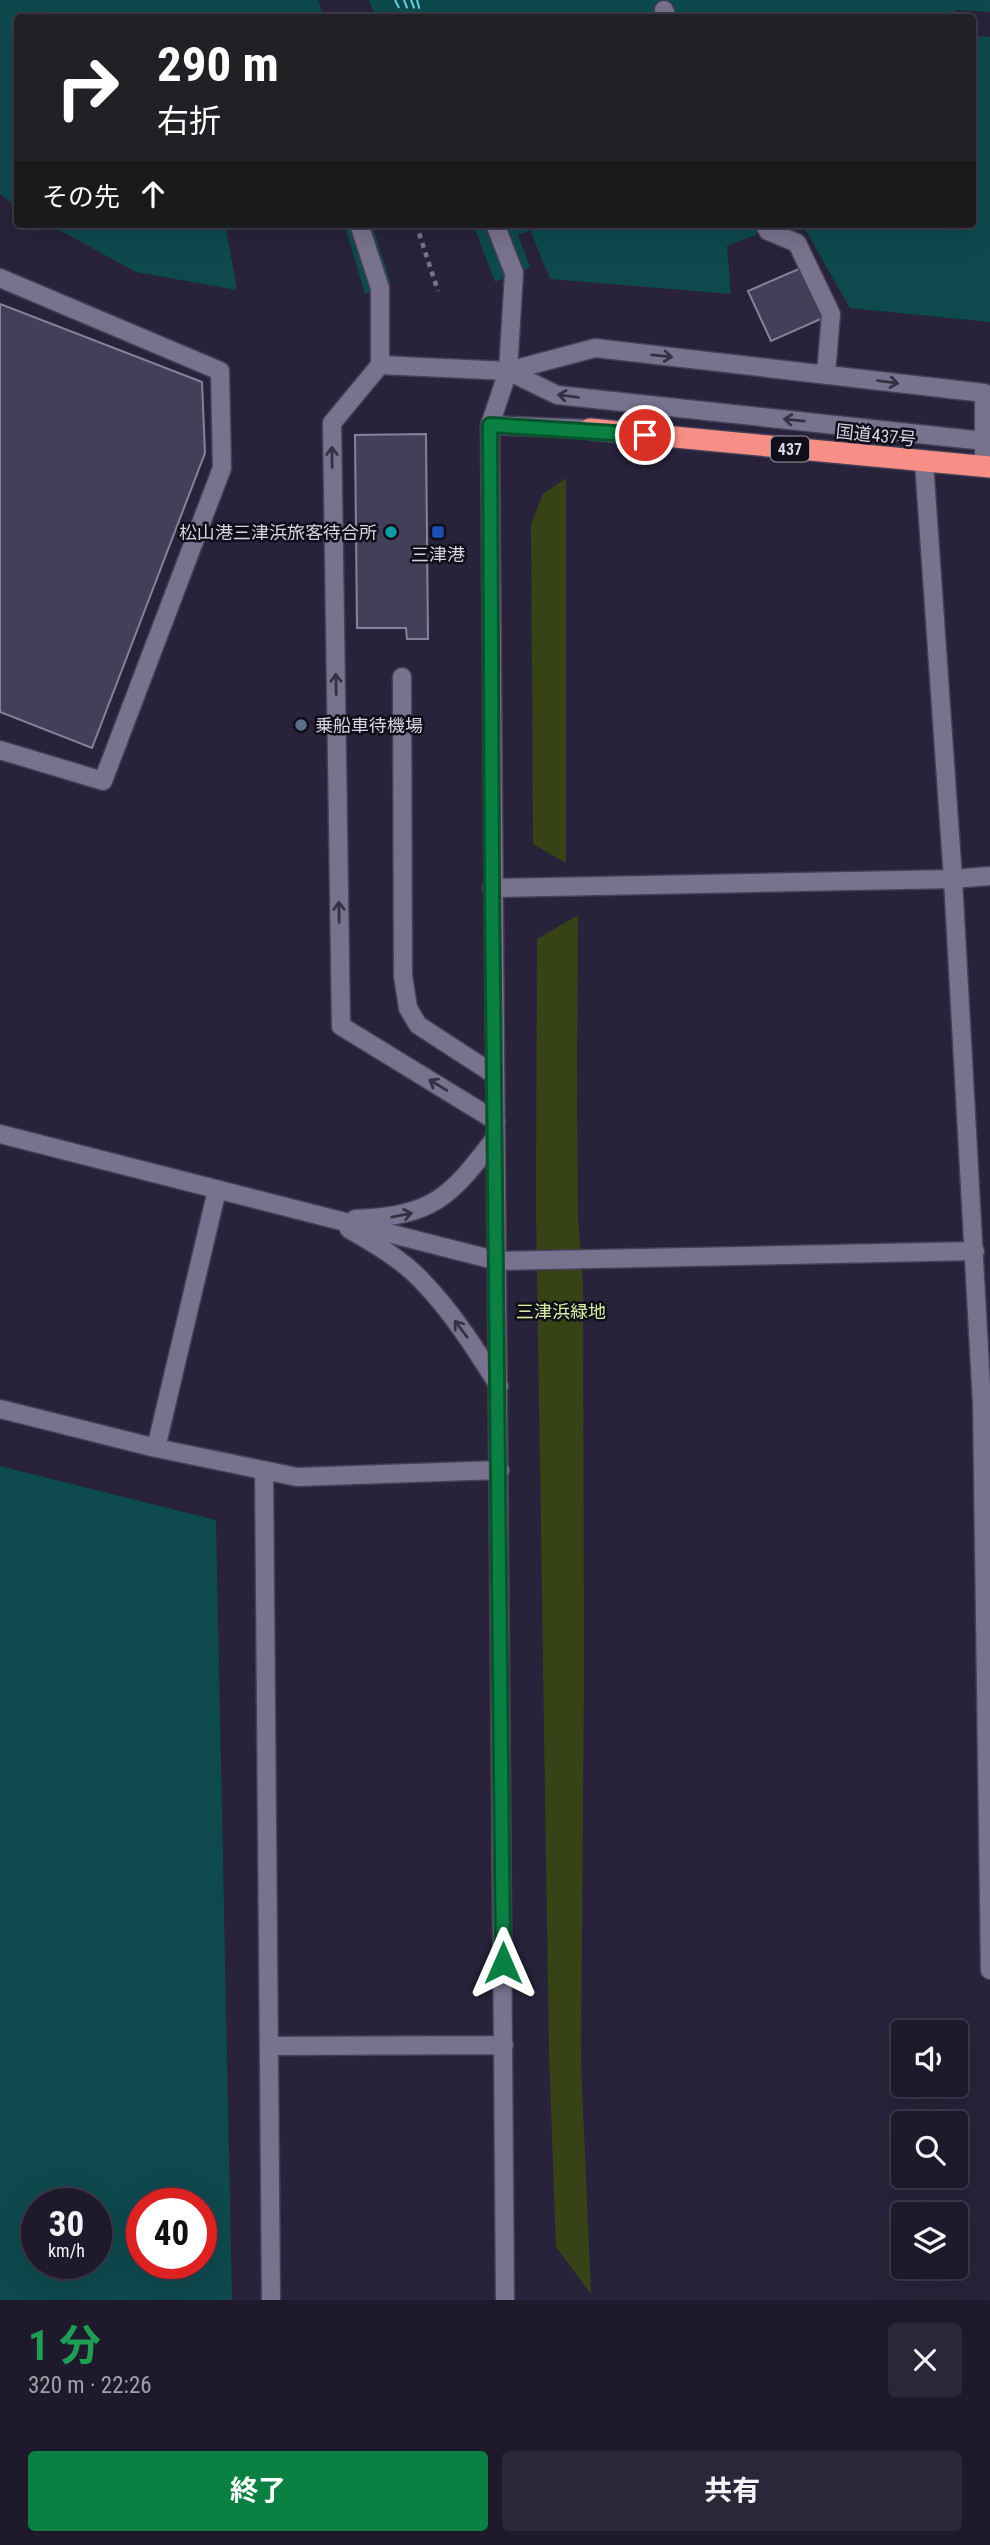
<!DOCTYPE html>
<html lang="ja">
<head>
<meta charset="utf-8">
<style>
	:root { --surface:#1e1a2c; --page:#2b2738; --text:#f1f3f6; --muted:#a1a1a9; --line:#3c3848; --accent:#0b8043 }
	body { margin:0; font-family:"Roboto Condensed","Noto Sans JP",sans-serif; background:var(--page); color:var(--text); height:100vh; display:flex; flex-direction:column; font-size:26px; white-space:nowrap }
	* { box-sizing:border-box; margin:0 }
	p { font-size:23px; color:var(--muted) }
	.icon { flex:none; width:38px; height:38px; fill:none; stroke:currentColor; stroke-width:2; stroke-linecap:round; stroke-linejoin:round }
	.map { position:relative; height:2300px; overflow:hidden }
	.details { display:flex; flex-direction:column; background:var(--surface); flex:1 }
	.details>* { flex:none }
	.guide { position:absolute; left:14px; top:14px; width:962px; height:214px; border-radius:7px; box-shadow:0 7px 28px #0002,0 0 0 2px var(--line); background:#202124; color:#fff; overflow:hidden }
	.fabs { position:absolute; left:891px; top:2020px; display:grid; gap:14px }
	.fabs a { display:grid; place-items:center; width:77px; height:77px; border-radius:7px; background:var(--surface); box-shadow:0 7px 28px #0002,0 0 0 2px var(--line); font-size:35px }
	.speed { position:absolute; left:21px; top:2188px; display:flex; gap:14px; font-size:35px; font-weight:700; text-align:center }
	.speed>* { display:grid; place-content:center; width:91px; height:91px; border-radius:50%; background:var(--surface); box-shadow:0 7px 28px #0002,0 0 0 2px var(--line); line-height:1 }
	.speed small { font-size:18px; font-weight:400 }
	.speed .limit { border:10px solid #d22; background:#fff; color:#111 }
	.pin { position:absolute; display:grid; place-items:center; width:60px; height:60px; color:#fff; margin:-30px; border:4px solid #fff; border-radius:50%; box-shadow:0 2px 7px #0007 }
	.me { position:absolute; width:77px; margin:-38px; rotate:0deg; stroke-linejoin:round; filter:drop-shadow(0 0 5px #0008) }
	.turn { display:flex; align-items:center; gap:24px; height:147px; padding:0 28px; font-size:32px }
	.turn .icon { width:91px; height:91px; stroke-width:2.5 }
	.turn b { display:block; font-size:49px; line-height:60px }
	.then { display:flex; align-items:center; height:66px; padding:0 28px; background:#0003; gap:14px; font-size:26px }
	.round { display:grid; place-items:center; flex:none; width:74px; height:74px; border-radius:7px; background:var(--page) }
	.summary { display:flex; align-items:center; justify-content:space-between; height:119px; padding:0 28px }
	h1 { font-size:42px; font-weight:700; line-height:52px; color:#1e9e55 }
	.button { display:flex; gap:14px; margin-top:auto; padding:14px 28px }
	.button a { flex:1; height:80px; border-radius:7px; background:var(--accent); color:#fff; font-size:28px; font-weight:700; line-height:80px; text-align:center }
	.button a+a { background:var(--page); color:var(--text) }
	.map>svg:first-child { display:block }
	.green { fill:#374316 }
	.water { fill:#0e494e; fill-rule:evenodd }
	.pier { fill:#28233a }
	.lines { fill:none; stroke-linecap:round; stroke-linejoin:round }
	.ferry { stroke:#68d6e2; stroke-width:2; stroke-dasharray:9 7; stroke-linecap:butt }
	.building { fill:#443f58; stroke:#87819d; stroke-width:2 }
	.minor-casing { stroke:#443f54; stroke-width:21 }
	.highway-casing { stroke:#443f54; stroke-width:24 }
	.path { stroke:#7a7689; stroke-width:4.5; stroke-dasharray:5 5; stroke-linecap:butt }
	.minor { stroke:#78728e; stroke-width:18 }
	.highway { stroke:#f88f86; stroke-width:21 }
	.oneway { stroke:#343142 }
	.route-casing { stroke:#07532c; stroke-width:18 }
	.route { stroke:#0b8043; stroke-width:12 }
	.culture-dot { fill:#0f9aa8; stroke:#100e19; stroke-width:2.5 }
	.transit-dot { fill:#1a4fb4; stroke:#100e19; stroke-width:2.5 }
	.service-dot { fill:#5c6f8a; stroke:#100e19; stroke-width:2.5 }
	.labels { text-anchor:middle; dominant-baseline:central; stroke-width:5; stroke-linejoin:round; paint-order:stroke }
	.shield { fill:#100e19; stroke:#9b99a7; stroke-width:2 }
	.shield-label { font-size:16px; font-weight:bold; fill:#d7d4e4 }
	.street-label { font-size:18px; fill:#d7d4e4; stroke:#100e19 }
	.poi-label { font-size:18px; fill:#d7d4e4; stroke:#100e19; text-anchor:end }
	.park-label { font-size:18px; fill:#d7efa3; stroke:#100e19 }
</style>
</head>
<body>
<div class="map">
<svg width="990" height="2300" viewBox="0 0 990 2300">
	<rect width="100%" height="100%" fill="#28233a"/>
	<path class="green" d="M566,478V863L533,844L531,524L543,494Z
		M578,915L577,1087L578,1217L583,1286L584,1670L581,2062L591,2294L556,2247L549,2054L536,1205L537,939Z"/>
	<path class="water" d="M0,0H318L324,17L18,18L17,207L0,194Z
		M369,0H990V322L850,308L802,224H973V18H376Z
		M48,224H225L237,290L136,272Z
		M344,224H372L391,284L365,294Z
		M473,224H784L727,246L731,294L550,279L530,230L518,235L530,267L495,282Z
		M0,1466L216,1520L232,2300H0ZM96,2203V2263H37V2203ZM201,2203V2263H142V2203Z"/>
	<path class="pier" d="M956,10L990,12V37L973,36V18L956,17Z"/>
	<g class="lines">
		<path class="ferry" d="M395,0L404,18
			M404,0L411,18
			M411,0L418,18
			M417,0L422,18"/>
	</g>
	<path class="building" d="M801,268L823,318L771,341L748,291Z
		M0,304L202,382L205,453L92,748L0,712Z
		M426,434L428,639H407L406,628H357L355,435Z"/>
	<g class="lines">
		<defs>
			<path id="minor" d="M664,10L667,18
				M359,224L380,288V365L332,423L341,1026L496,1121
				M495,224L514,273L508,371
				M765,224L768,231L797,243L831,314L826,374
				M0,278L220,371L222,468L103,781L0,750
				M380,365L508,371L557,395L984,441
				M490,425L590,429
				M924,462L953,879L982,1404L990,1970
				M402,677L403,976L408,1008L418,1025L495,1075
				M492,888L953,879L990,876
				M0,1134L498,1261L975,1251
				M355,1219C434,1216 450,1197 496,1137
				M349,1229C375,1244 403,1260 423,1282C453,1313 476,1350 499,1386
				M0,1409L156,1448L217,1190
				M156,1448L297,1477L500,1470
				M264,1470L271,2300
				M269,2046L504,2045
				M505,2300L490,425L508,371L595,348L984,393V466"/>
			<path id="highway" d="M590,429L990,467"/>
		</defs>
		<use href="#minor" class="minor-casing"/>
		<use href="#highway" class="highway-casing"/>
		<path class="path" d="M416,224L438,291"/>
		<use href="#minor" class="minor"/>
		<use href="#highway" class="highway"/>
	</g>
	<defs><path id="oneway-shaft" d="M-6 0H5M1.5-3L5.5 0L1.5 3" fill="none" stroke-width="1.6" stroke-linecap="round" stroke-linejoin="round" transform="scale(1.75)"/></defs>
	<g class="oneway">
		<use href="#oneway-shaft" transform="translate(662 356) rotate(6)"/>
		<use href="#oneway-shaft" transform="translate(888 382) rotate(7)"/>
		<use href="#oneway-shaft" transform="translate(568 396) rotate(-172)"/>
		<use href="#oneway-shaft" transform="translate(794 420) rotate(-174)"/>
		<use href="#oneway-shaft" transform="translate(332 457) rotate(-91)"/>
		<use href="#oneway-shaft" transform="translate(336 684) rotate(-91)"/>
		<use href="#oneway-shaft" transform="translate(339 912) rotate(-91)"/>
		<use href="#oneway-shaft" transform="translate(438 1085) rotate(-149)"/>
		<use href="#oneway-shaft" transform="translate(402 1215) rotate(-11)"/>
		<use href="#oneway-shaft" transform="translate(461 1329) rotate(-127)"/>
	</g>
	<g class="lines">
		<defs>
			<path id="route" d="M503,1963L492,888L490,425L645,435"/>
		</defs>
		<use href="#route" class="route-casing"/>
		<use href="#route" class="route"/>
	</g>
	<circle class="culture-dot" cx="391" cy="532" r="7"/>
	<rect class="transit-dot" x="431" y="525" width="14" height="14" rx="3.5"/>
	<circle class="service-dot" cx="301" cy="725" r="7"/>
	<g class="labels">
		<rect class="shield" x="771" y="436.5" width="38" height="25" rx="5"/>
		<g class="shield-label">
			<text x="790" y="449">437</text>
		</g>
		<g class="street-label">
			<text transform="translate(876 435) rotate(6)">国道437号</text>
		</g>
		<g class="poi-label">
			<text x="377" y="532">松山港三津浜旅客待合所</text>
			<text x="438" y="554" text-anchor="middle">三津港</text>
			<text x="315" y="725" text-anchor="start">乗船車待機場</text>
		</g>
		<g class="park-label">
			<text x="561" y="1311">三津浜緑地</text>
		</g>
	</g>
</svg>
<div class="fabs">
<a><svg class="icon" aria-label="sound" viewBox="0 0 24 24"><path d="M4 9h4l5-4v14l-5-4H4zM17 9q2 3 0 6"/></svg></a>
<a><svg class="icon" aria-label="search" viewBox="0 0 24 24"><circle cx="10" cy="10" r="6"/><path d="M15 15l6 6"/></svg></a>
<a><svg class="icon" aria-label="layers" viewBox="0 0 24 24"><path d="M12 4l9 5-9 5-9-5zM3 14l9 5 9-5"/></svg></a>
</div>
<div class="speed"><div>30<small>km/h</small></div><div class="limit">40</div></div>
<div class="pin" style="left:645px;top:435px;background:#d93025"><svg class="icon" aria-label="arrive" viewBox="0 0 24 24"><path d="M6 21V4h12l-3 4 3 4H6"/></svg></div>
<svg class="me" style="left:503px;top:1963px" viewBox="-20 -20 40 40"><path d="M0-17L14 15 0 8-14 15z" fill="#0b8043" stroke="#fff" stroke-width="4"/></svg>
<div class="guide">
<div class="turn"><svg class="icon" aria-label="right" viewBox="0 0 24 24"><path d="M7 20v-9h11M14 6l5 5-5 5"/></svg><div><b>290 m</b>右折</div></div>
<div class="then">その先<svg class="icon" aria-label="ahead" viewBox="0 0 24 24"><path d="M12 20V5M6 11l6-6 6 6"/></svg></div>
</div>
</div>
<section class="details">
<div class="summary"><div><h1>1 分</h1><p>320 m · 22:26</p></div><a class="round"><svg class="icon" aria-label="close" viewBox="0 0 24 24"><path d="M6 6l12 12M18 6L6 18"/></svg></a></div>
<div class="button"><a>終了</a><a>共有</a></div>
</section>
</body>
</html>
